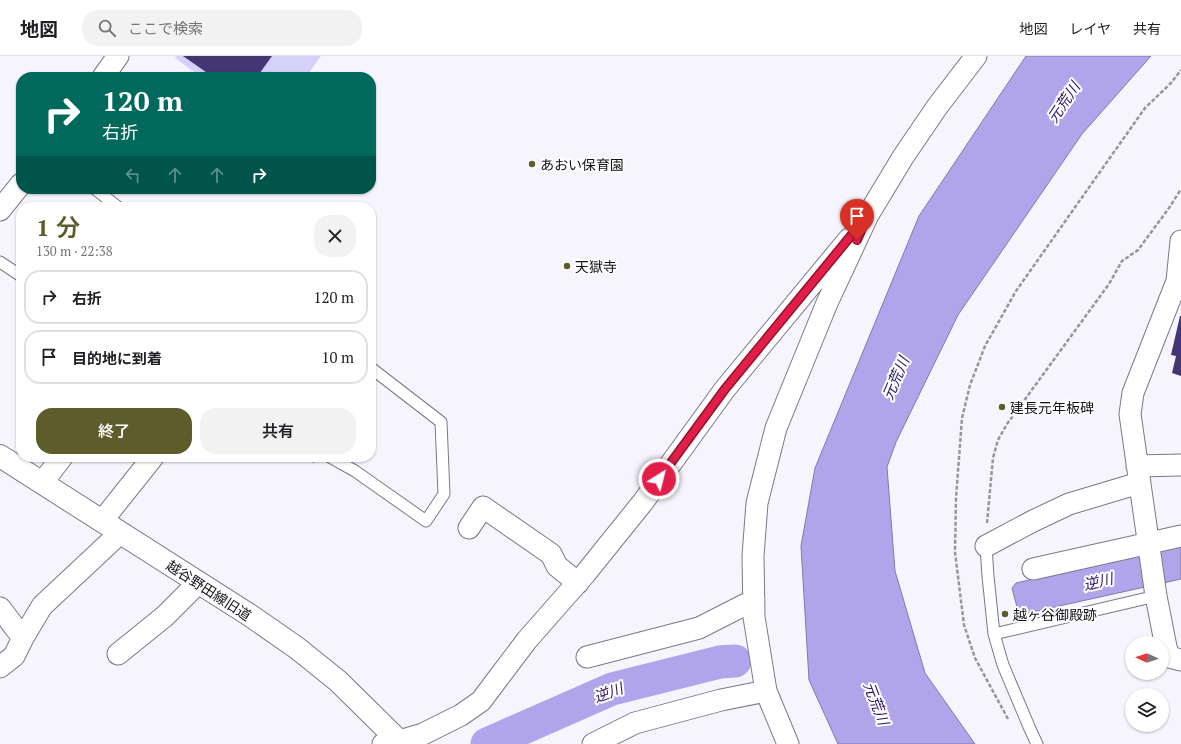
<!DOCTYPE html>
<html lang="ja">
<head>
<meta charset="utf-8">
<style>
	:root { --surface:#fff; --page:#f2f2f2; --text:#202124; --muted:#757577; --line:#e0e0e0; --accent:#5c5d2b }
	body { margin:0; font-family:"PT Serif","Noto Sans JP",serif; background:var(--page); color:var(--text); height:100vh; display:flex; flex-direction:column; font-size:15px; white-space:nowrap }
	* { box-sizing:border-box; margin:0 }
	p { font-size:13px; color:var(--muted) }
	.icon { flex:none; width:22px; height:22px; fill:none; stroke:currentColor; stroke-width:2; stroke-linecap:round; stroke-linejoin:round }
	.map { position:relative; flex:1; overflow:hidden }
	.side { position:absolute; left:16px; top:146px; width:360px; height:260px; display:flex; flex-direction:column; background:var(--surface); border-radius:16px; box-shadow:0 1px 3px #0004 }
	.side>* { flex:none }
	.top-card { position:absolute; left:16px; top:16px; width:360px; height:122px; border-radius:16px; box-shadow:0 1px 3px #0004; background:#00695c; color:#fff; overflow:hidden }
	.needle { width:26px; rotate:273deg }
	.fabs { position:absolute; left:1125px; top:580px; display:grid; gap:8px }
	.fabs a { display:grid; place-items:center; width:44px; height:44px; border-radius:50%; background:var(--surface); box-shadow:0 1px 3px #0004; font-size:20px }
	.pin { position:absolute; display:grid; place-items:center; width:34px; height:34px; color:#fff; margin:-41px -17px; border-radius:50% 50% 50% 0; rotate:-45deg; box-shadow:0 0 4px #0007 }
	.pin .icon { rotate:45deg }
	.me { position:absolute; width:44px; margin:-22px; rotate:36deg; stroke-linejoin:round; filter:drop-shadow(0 0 3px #0008) }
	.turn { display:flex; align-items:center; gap:14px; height:84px; padding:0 20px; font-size:18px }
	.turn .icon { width:52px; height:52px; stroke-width:2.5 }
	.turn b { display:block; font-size:28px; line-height:34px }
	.lanes { display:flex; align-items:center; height:38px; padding:0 20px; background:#0003; justify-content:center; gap:20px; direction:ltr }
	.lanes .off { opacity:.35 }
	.round { display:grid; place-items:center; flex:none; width:42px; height:42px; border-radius:16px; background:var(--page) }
	.summary { display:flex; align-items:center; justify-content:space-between; height:68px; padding:0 20px }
	h1 { font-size:24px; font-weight:600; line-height:30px; color:var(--accent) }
	.action { display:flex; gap:8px; margin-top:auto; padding:8px 20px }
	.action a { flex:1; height:46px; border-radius:16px; background:var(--accent); color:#fff; font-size:16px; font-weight:600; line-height:46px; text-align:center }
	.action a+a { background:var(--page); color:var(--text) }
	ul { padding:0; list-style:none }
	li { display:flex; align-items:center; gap:12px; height:54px; margin:0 8px 6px; padding:0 12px; border:2px solid var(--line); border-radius:16px }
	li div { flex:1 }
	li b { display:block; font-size:15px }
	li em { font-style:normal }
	header { display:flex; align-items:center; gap:24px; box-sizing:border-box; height:56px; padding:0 20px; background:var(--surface); border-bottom:1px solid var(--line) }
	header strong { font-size:19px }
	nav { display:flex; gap:22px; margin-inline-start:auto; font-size:14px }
	.search { width:280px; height:36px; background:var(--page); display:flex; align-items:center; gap:10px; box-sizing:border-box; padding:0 14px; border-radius:16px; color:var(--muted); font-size:15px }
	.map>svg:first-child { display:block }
	.green { fill:#d6d1fb }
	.water { fill:#b0a5eb; stroke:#8179ac }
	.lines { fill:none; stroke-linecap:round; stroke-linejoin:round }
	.river { stroke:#b0a5eb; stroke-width:33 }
	.building { fill:#433672 }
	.service-casing { stroke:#7a788a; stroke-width:13 }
	.minor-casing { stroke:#7a788a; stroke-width:23 }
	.tertiary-casing { stroke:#7a788a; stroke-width:24 }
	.path { stroke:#96959e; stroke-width:2.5; stroke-dasharray:4 2; stroke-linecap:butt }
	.service { stroke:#fff; stroke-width:11 }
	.minor { stroke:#fff; stroke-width:21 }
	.tertiary { stroke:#fff; stroke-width:22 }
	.route-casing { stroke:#92132f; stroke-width:10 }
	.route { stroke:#e11d48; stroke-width:7 }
	.poi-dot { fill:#5c5d2b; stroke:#fff; stroke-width:1.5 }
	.labels { text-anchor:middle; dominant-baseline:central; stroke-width:4; stroke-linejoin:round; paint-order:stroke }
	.poi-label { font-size:14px; fill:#121118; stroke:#fff; text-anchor:start }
	.street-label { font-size:14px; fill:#121118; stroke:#fff }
	.water-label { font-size:15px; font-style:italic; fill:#2e1464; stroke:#fff }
</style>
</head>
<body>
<header>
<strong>地図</strong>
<div class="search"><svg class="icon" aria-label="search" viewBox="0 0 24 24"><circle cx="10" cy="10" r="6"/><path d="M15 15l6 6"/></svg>ここで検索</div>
<nav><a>地図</a><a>レイヤ</a><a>共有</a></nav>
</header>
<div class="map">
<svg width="1181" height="688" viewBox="0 0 1181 688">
	<rect width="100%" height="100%" fill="#f6f5fe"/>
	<path class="green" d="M176,0H321L306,21H201L175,2Z"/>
	<path class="water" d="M1026,0H1151L1082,78L958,259L896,386L887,411L895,515L925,617L975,688H838L809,624L801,490L815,412L919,160Z
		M1181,490V523L1023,558L1018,555L1012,532L1016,527Z"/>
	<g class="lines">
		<path class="river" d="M487,688L612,633L720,606L735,605"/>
	</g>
	<path class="building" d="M183,0H272L257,21H213Z
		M1180,260H1181V320L1172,317L1176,300L1171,299Z"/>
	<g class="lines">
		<defs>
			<path id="service" d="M95,133L118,151
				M0,206L21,220
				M330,401L355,415L426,465L444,438L441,366L371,312
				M986,490L988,520L994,578L1003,609L1030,673L1037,688
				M994,578L1156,540"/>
			<path id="minor" d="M103,21L118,0
				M0,154L21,128
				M1181,185L1177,225L1133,337L1130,358L1156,540L1166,591L1169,601L1181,604
				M1137,410L1181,409
				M42,427L62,401
				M102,465L153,401
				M469,472L483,451L551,498L557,510L578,527
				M986,490L1033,465L1069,448L1139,427
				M1033,513L1181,480
				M0,552L23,582
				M118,598L165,560L198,527
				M587,601L699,572L754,544
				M0,611L14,600L23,582L42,550L120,477
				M383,688L399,685L423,678L461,659L481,645L496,625L527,584L585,518L643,446L725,333L849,183
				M593,688L635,667L721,644L766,635
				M788,688L766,635L754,561L753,500L757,447L776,372L827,247L868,159L903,101L937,51L976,0"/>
			<path id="tertiary" d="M0,400L251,560L297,592L338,625L402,688"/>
		</defs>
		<use href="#service" class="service-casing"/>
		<use href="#minor" class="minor-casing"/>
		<use href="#tertiary" class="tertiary-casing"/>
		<path class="path" d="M306,401L316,407
			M987,467L993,402L998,384L1007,368L1109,228L1122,205L1138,194L1169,152L1181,133
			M1008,663L975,602L964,569L955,496L956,442L962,362L970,329L985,290L1016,235L1145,52L1171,27L1181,14"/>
		<use href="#service" class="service"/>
		<use href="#minor" class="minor"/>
		<use href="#tertiary" class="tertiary"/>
	</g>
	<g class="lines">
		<defs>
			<path id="route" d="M659,423L725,333L868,159L857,184"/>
		</defs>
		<use href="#route" class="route-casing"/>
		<use href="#route" class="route"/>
	</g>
	<g class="poi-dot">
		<circle cx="532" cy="108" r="4"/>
		<circle cx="567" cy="210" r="4"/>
		<circle cx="1002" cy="351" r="4"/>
		<circle cx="1005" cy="558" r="4"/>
	</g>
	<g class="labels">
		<g class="poi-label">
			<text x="540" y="108">あおい保育園</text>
			<text x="575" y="210">天獄寺</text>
			<text x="1010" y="351">建長元年板碑</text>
			<text x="1013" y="558">越ヶ谷御殿跡</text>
		</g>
		<g class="street-label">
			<text transform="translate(209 534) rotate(33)">越谷野田線旧道</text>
		</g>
		<g class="water-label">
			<text transform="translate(1063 46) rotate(-56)">元荒川</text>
			<text transform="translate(895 322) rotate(-67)">元荒川</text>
			<text transform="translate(1098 525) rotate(-13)">逆川</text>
			<text transform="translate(608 636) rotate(-20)">逆川</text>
			<text transform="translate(877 647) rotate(69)">元荒川</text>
		</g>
	</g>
</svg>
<div class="fabs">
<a><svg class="needle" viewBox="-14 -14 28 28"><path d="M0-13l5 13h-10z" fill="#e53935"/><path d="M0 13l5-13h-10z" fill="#757577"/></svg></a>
<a><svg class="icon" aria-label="layers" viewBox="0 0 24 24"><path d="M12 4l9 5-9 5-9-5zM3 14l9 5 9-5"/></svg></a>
</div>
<div class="pin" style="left:857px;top:184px;background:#d93025"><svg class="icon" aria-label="arrive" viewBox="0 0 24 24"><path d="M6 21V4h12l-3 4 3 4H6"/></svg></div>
<svg class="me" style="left:659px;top:423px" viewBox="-20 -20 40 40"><circle r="17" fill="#e11d48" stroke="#fff" stroke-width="3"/><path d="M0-11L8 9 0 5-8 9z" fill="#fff"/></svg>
<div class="top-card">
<div class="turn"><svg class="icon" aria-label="right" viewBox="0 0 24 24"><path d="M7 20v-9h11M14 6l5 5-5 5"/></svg><div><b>120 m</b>右折</div></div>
<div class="lanes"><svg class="icon off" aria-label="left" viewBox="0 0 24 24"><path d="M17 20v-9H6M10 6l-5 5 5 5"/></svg><svg class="icon off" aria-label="ahead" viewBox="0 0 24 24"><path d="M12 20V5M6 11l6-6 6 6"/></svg><svg class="icon off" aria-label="ahead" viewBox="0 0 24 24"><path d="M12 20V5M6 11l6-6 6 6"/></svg><svg class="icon" aria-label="right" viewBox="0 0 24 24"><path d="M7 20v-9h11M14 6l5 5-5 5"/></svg></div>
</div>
<section class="side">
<div class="summary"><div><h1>1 分</h1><p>130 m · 22:38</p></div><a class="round"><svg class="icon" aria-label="close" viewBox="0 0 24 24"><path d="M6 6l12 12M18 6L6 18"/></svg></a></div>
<ul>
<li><svg class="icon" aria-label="right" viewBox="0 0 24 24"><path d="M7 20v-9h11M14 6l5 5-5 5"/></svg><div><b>右折</b></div><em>120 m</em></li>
<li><svg class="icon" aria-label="arrive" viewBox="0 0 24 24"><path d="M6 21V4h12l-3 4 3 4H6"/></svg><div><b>目的地に到着</b></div><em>10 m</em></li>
</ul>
<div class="action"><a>終了</a><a>共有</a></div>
</section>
</div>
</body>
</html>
